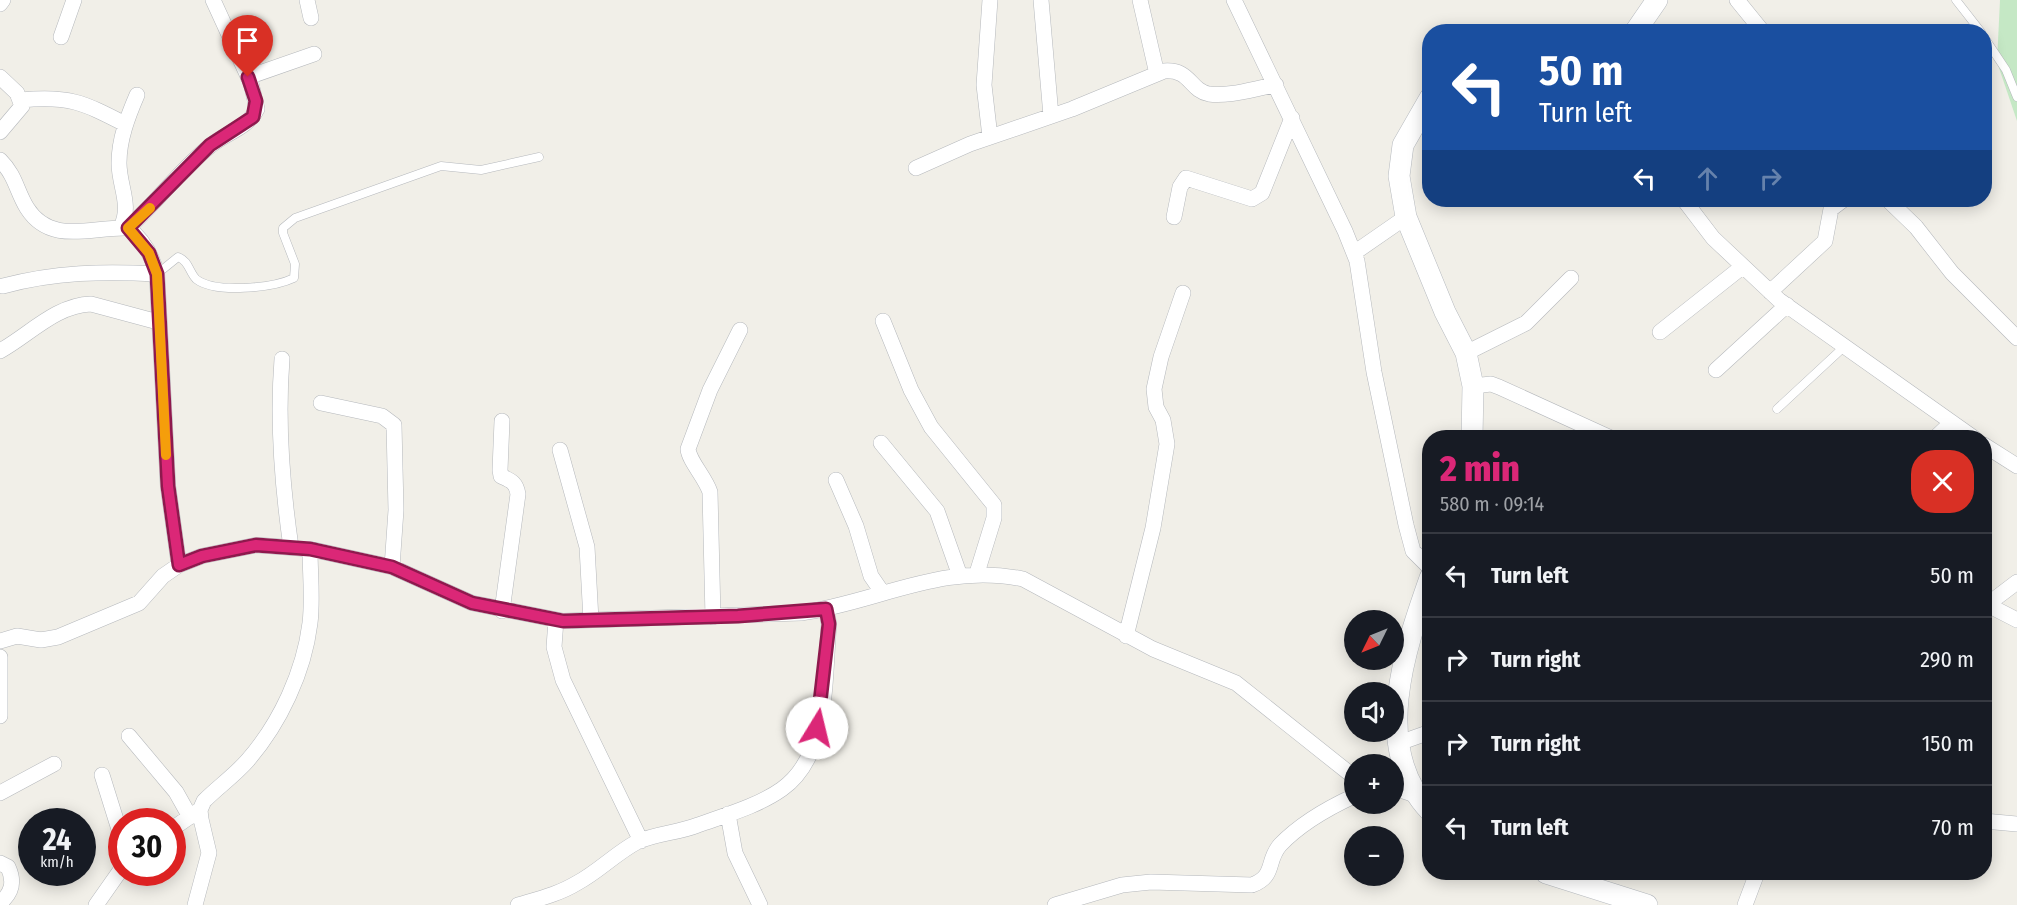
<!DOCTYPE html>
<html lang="en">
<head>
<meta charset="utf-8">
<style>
	:root { --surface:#171b24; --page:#242831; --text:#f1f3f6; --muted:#9ea1a6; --line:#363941; --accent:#db2777 }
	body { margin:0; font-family:"Fira Sans Condensed",sans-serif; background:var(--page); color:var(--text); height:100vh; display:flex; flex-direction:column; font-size:22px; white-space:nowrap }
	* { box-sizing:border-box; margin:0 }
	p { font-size:20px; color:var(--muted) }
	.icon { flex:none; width:33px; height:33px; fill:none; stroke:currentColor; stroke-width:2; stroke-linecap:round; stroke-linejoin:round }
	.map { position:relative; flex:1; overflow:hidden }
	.side { position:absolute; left:1422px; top:430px; width:570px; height:450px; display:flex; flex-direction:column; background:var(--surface); border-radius:24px; box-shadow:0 3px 15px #0003 }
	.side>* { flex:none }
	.guide { position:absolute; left:1422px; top:24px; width:570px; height:183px; border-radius:24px; box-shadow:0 3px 15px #0003; background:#1a4fa0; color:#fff; overflow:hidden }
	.needle { width:39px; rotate:227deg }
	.controls { position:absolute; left:1344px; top:610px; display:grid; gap:12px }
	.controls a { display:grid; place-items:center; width:60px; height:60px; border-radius:50%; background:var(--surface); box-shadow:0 3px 15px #0003; font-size:30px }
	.speed { position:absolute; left:18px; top:808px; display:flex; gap:12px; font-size:30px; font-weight:700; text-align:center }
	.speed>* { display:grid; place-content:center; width:78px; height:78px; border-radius:50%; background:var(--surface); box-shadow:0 3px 15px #0003; line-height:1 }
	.speed small { font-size:15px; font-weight:400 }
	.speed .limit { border:9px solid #d22; background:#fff; color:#111 }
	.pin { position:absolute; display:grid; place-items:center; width:51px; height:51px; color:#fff; margin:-62px -26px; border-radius:50% 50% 50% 0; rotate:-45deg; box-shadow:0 0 6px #0007 }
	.pin .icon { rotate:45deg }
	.me { position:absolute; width:66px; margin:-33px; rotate:9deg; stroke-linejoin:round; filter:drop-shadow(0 0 4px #0008) }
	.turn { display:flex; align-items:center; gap:21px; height:126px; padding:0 18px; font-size:27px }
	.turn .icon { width:78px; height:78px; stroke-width:2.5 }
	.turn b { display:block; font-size:42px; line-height:51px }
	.lanes { display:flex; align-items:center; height:57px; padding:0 18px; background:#0003; justify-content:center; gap:30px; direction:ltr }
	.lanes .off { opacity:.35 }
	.round { display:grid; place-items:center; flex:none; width:63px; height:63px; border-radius:24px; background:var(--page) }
	.headline { display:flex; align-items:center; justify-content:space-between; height:102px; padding:0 18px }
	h1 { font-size:36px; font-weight:800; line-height:45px; color:var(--accent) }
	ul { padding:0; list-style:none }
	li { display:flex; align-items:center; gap:18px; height:84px; padding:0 18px; border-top:2px solid var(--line) }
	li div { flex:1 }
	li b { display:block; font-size:22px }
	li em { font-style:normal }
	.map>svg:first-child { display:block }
	.green { fill:#c5e8c5 }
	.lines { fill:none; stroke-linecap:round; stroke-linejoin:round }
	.lane-casing { stroke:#b5b8bc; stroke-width:9 }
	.street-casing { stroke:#b5b8bc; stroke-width:16 }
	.secondary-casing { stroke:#b6babf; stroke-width:22 }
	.lane { stroke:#fff; stroke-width:8 }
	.street { stroke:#fff; stroke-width:15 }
	.secondary { stroke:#fff; stroke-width:21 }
	.route-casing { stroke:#8e194d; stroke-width:15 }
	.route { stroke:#db2777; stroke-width:10 }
	.slow { stroke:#f59e0b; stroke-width:10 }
</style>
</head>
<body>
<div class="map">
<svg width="2017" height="905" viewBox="0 0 2017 905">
	<rect width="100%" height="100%" fill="#f1efe8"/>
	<path class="green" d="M2000,0H2017V121L1997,62Z"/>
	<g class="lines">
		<defs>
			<path id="lane" d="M1956,0L1981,32
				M1984,37L2006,70L2017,97
				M157,274L178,257C189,261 189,272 196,279C215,294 273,288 294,278L295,264L283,233V228L295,218L441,166L481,170L539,157
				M1777,409L1845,346"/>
			<path id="street" d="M307,0L311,18
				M1041,0L1051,116
				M1140,0L1157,74
				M1234,0L1345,231L1357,261L1374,372L1406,525L1413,551L1430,568
				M1737,0L1763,32
				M0,4L3,0
				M61,37L74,0
				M0,77L17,93L22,106L0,132
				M248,77L314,54
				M21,100C69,95 84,103 125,124
				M990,137L984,85L990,0
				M0,160C16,176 16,190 27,208C51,246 93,226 128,228C143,239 152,256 157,274L168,486L179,565
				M916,168L970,144L1072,109L1164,71C1191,69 1189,90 1209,94C1229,97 1256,88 1276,85
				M1684,200L1713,238L1779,300L1974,438
				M1888,200L1916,227L1952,273L2017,338
				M1174,217L1180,187L1186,178L1252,199L1262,193L1292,118
				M121,227C132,205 119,186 119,163C119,139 128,116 137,95
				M128,228C157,202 180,170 210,146C225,133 248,128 257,109L251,83L213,0
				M1354,253L1406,217
				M3,286C55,272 104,271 157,274
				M1770,292L1825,241L1831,209L1843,200
				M883,321L911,390L931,427L994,505V518L977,573
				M1660,332L1742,267
				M0,351C29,335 56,305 91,304L158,322
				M1466,353L1526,323L1571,278
				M282,359C277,422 282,485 291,547
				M1716,370L1787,305
				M1473,386L1491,384L1499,387L1611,438
				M321,403L382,416L394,425L396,510L392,567
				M502,421L500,470L501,476C511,481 516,482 518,494L502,611
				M1935,438L1951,423
				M881,443L937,511L960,576
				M1984,445L2017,466
				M560,450L587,547L591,620
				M836,480L856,526L871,576L882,592
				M1984,603L2017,620
				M1988,604L2017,582
				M713,617L710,492C705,477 689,461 688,449L710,390L740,330
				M556,620L554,647L563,680L641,841
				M1126,636L1153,528L1167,444L1163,420L1156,407L1154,389L1161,357L1183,293
				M0,641L17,636L41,640L58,637L139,603L163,576L179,565L202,556L256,545L310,549L392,567L472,603L563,621L801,613C878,602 943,562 1023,579L1153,649L1236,683L1354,777
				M0,657V716
				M129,736L176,792L190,817
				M1399,743L1430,732
				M102,775L122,839
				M1394,788L1418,796
				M0,793L54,764
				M728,814L735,853L760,905
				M1984,821L2017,824
				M172,829L198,811
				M0,863L8,867C15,882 12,893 0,903
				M96,905L122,868
				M195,905L209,853L201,819L200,810L204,801C218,787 235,775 248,760C280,723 304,672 310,623C313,599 310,573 310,549
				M518,905C538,899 559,894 577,883C598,872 616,853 637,842C657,833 678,833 698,825C726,815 758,806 782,789C830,755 824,676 829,624L826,609
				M1055,905L1122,885L1151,882L1252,885C1276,876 1266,861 1280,845C1300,824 1328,808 1354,796
				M1745,905L1757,873"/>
			<path id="secondary" d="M1635,32L1657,0
				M1430,98L1403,145L1399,176L1406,217L1445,312L1466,353L1473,386L1472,438
				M1430,578C1405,649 1370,748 1430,811
				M1546,873L1647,905"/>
		</defs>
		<use href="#lane" class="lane-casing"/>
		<use href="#street" class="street-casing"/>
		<use href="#secondary" class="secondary-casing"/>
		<use href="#lane" class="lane"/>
		<use href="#street" class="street"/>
		<use href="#secondary" class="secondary"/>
	</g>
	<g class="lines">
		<defs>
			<path id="route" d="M248,77L256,101L253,117L210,145L128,228L149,253L157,274L168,486L179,565L202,556L256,545L310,549L392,567L472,603L563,621L738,616L826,609L829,624L817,728"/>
		</defs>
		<use href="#route" class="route-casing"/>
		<use href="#route" class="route"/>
		<path class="slow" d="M150,208L128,228L149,253L157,274L166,455"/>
	</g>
</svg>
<div class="controls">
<a><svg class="needle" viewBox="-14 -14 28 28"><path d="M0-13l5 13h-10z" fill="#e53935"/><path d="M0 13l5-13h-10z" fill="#9ea1a6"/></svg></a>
<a><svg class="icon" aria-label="sound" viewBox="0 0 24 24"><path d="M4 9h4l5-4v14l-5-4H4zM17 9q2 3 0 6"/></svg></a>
<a>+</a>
<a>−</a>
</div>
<div class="speed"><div>24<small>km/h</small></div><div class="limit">30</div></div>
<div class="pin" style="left:248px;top:77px;background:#d93025"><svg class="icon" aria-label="arrive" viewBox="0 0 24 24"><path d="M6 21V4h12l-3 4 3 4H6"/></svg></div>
<svg class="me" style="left:817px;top:728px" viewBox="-20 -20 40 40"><circle r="19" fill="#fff"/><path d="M0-13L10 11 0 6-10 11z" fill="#db2777"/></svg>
<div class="guide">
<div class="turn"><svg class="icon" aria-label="left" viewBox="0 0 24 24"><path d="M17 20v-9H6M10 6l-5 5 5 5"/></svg><div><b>50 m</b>Turn left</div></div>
<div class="lanes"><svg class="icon" aria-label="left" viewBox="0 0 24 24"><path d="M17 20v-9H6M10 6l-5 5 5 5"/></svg><svg class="icon off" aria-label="ahead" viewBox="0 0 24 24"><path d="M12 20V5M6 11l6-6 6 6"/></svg><svg class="icon off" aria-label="right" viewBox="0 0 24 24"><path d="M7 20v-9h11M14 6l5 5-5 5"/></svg></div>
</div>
<section class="side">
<div class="headline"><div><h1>2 min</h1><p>580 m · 09:14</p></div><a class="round" style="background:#d93025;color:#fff"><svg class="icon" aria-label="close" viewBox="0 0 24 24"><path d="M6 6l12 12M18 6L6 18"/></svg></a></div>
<ul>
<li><svg class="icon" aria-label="left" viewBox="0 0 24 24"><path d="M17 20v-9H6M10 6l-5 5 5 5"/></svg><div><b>Turn left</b></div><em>50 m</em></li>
<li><svg class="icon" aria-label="right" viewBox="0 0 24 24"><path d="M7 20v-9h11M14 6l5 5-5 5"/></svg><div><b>Turn right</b></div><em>290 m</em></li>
<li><svg class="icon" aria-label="right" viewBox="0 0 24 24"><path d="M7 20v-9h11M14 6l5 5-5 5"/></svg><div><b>Turn right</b></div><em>150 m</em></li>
<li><svg class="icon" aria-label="left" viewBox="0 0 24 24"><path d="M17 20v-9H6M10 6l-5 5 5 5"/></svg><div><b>Turn left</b></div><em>70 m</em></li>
</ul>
</section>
</div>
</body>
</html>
